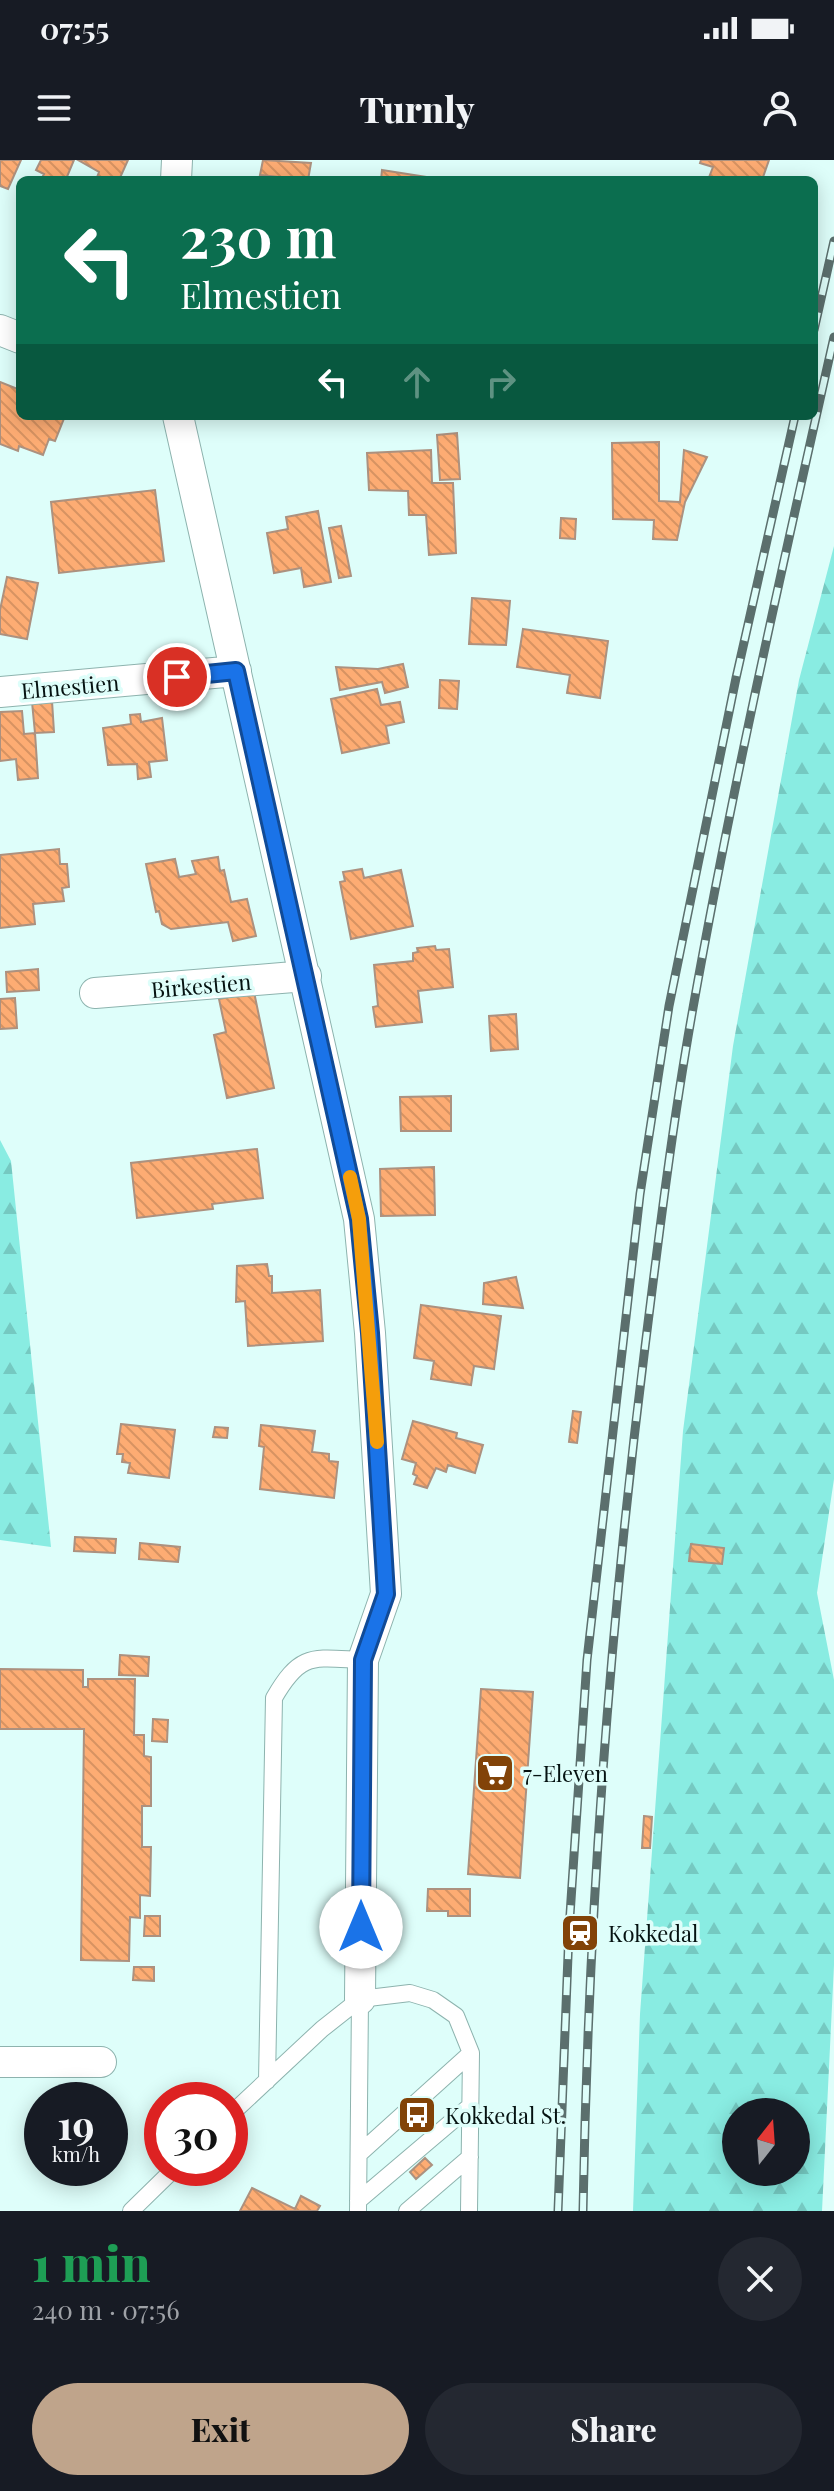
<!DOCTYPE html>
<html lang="en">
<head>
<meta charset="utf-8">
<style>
	:root { --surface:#171b24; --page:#242831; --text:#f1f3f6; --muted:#9ea1a6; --accent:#bfa48b }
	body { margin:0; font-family:"Playfair Display",serif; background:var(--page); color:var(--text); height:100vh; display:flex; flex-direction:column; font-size:30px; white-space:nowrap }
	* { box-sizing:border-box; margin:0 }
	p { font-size:26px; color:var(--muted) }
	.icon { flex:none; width:44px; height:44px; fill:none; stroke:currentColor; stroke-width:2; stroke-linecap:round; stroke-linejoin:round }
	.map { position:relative; height:2051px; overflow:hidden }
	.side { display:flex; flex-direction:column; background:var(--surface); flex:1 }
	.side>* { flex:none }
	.top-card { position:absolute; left:16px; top:16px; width:802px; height:244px; border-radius:12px; box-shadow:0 4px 20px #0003; background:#0b6e4f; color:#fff; overflow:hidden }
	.needle { width:52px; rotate:17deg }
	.buttons { position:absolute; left:722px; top:1938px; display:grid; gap:16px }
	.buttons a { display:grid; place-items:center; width:88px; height:88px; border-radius:50%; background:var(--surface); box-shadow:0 4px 20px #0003; font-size:40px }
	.speed { position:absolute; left:24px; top:1922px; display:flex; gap:16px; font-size:40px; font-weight:700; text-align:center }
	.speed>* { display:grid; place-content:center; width:104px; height:104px; border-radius:50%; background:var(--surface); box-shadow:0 4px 20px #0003; line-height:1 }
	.speed small { font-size:20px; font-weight:400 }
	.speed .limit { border:12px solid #d22; background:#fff; color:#111 }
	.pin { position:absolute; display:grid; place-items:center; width:68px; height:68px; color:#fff; margin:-34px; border:4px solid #fff; border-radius:50%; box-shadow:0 2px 8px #0007 }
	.me { position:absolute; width:88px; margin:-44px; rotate:0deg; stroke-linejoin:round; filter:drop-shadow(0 0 6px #0008) }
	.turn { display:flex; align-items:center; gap:28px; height:168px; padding:0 32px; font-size:36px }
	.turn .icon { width:104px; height:104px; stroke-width:2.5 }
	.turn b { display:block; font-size:56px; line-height:68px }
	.lanes { display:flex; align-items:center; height:76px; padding:0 32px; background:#0003; justify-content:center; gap:40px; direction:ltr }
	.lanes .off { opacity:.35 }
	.round { display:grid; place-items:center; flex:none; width:84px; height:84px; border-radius:42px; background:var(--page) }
	.summary { display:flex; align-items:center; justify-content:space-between; height:136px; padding:0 32px }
	h1 { font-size:48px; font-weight:800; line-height:60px; color:#1e9e55 }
	.cta { display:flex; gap:16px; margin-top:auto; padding:16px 32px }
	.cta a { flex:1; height:92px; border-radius:48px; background:var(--accent); color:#111; font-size:32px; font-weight:800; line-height:92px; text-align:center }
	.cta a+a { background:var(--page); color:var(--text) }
	.status { display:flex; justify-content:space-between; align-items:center; height:56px; padding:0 40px; background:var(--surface); direction:ltr }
	.status svg { height:22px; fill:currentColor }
	header { display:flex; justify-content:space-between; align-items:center; height:104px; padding:0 32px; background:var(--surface); font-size:36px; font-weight:800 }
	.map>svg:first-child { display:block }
	.forest { fill:url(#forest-firs); fill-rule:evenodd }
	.building { fill:url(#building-back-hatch); stroke:#ac917f; stroke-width:2 }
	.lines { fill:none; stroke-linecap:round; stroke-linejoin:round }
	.service-casing { stroke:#8db3ae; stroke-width:18 }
	.minor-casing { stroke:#8db3ae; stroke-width:32 }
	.service { stroke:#fff; stroke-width:16 }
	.minor { stroke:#fff; stroke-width:30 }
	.rail-casing { stroke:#5b6f6d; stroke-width:9 }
	.rail { stroke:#defefa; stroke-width:6; stroke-dasharray:18; stroke-linecap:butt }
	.route-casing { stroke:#114b97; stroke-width:20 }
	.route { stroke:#1a73e8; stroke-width:14 }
	.slow { stroke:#f59e0b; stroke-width:14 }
	.labels { text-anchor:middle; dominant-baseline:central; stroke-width:7; stroke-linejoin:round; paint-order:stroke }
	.street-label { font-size:22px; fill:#051211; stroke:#defefa }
	.poi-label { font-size:22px; fill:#051211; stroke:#defefa; text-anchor:start }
</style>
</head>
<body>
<div class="status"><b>07:55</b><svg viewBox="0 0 49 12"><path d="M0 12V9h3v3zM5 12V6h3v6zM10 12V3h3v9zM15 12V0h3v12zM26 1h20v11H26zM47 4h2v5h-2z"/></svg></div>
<header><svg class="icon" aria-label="menu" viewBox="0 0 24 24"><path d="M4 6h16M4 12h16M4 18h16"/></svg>Turnly<svg class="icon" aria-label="person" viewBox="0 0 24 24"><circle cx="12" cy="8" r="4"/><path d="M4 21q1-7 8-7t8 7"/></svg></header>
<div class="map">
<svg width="834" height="2051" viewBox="0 0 834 2051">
	<defs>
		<pattern id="forest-firs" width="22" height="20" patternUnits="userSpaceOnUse" patternTransform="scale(2)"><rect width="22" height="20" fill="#89ece2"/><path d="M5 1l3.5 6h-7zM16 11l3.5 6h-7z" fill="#75c9c1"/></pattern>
		<pattern id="building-back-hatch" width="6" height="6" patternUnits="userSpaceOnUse" patternTransform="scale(2)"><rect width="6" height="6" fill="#fdac73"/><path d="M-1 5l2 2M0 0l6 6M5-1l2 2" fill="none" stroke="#d79362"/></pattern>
	</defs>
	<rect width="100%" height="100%" fill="#defefa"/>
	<path class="forest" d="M834,386V1319L817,1433L834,1520V1805L822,2051H633L640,1854L683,1271L733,886L799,520ZM736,1952H796V2012H736Z
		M0,980L11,1001L51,1387L0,1380Z"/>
	<path class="building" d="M0,0H21L8,29L0,26Z
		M41,0H74L66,19L68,20H41L44,14L36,10Z
		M78,0H128L119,20H96L99,12Z
		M263,0L311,3L308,20L260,15Z
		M701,0H769L762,20H708L713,7L700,3Z
		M382,10L427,17L426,20H381Z
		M0,222L20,230V256H65L55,281L49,279L43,295L19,286L18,291L0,284Z
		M457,273L460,319L440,320L437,275Z
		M659,282V341L680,342L684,290L707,297L685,342L677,380L653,379L654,360L613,359L612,283Z
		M431,290L432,323H453L456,393L429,395L426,355H409L408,331L369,330L367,293Z
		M155,330L164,401L59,413L51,342Z
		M318,351L331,422L304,427L301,408L274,413L267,373L288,369L286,357Z
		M561,358L576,359L575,379L560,378Z
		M341,366L351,416L339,418L329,368Z
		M7,417L38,423L27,479L0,474V450Z
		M472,438L510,441L506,485L469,484Z
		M523,469L608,481L600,538L567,533L570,515L517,507Z
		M403,504L408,527L385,533L382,522L340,530L336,507L378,509Z
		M440,520L459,521L457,549L439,548Z
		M377,529L381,545L400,542L404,562L386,566L389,583L342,593L331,539Z
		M52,541L54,572L35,573L32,542Z
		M22,551L24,574L35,573L38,618L18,620L16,599L0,601V552Z
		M140,554L141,562L162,558L167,600L149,602L151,617L138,619L137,604L108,605L103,568L131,564L130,555Z
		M59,689L60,704H67L69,727L62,728L64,741L33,744L35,764L0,768V695Z
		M218,697L220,711L224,710L231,742L247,739L256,776L233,781L228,762L171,769L162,764L159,751L156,752L146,704L175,699L179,717L196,714L192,701Z
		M362,709L364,718L401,710L413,766L351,779L340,722L345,721L343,712Z
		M435,786L436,790L449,789L453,827L418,831L422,862L376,867L373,847L378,846L374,805L413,801V793L418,792L417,788Z
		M38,809L39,830L7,832L6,812Z
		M254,832L274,928L227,938L214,875L226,872L219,839Z
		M15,838L17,868L0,869V839Z
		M516,854L518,889L491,891L489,856Z
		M451,936V971H401L400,937Z
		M257,989L263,1038L212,1044L213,1049L137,1058L131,1003Z
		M434,1007L435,1055L381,1056L380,1009Z
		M267,1104L269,1116H272V1133L320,1130L323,1181L248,1186L245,1141L236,1142L237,1106Z
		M516,1117L523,1148L483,1144L484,1123Z
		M421,1145L501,1156L494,1209L474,1206L471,1225L431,1219L434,1201L414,1198Z
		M573,1251L581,1252L577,1283L569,1282Z
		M413,1261L457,1273L456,1278L483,1285L475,1313L448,1305L446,1312L436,1308L427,1328L414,1324L417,1316L413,1314L416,1303L402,1299Z
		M121,1264L175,1270L169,1318L128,1313L130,1303L122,1302L123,1294H117Z
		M261,1265L315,1271L312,1292L329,1294V1301L338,1302L334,1338L260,1329L264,1287L259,1286Z
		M215,1267L228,1268L227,1278L213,1277Z
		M75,1377L116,1379L115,1393L74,1391Z
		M140,1383L180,1387L178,1402L139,1399Z
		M691,1384L724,1388L722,1404L689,1401Z
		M120,1495L149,1497L148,1516L119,1515Z
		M0,1509L83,1510V1527H88V1519H135L134,1575H144V1596L151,1597V1646H142V1687H151L150,1736L140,1735V1758L130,1757L129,1801L81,1800L84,1569H0Z
		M481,1529L533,1532L520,1718L468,1714Z
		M153,1559L168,1560L167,1582L152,1581Z
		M644,1656L652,1657L650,1688H642Z
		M428,1729H470V1756H448V1751H427Z
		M145,1756H160V1776H144Z
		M134,1807H154V1821L133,1820Z
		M426,1950L433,1957L417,1971L411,1964Z
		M425,1998L432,2005L416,2019L410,2012Z
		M252,2028L295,2049L301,2036L320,2046L317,2051H240Z"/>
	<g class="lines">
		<defs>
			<path id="service" d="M267,1921L274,1538C301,1491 313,1498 363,1500
				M230,1955L322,1869L360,1839L410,1833L433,1840L456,1856L471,1893L469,2051
				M359,1994L471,1893
				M358,2041L470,1946
				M131,2051L175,2008
				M358,2051L360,1839
				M407,2051L470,1997"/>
			<path id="minor" d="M176,20L177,0
				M0,170L20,178
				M178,256L359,1059L370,1173L386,1434L363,1500L360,1839
				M0,532L236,511
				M95,833L306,816
				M0,1902H101"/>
		</defs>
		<use href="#service" class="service-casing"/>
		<use href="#minor" class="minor-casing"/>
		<use href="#service" class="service"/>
		<use href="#minor" class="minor"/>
		<defs>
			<path id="rail" d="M814,170L834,81
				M558,2051L569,1770L587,1500L640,1034L669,846L736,518L795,256
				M583,2051C588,1762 609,1474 645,1187C659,1074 673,960 693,848C733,623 784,400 834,177"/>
		</defs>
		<use href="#rail" class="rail-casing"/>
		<use href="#rail" class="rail"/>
	</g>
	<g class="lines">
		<defs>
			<path id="route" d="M177,517L236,511L359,1059L370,1173L386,1434L363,1500L361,1767"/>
		</defs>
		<use href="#route" class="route-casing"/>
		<use href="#route" class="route"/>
		<path class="slow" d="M350,1017L359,1059L377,1282"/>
	</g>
	<defs>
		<symbol id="supermarket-square" viewBox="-11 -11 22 22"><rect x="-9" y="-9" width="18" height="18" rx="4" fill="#824308" stroke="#defefa"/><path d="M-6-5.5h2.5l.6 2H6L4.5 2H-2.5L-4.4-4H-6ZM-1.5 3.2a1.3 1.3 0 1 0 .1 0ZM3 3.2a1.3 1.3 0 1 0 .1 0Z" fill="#fff"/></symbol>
		<symbol id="station-square" viewBox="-11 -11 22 22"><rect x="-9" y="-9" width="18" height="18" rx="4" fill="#824308" stroke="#defefa"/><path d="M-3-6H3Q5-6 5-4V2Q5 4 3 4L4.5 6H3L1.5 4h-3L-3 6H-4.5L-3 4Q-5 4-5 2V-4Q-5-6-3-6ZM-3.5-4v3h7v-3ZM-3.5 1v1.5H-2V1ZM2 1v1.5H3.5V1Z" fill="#fff"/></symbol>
		<symbol id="bus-square" viewBox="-11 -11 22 22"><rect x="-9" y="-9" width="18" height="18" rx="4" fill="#824308" stroke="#defefa"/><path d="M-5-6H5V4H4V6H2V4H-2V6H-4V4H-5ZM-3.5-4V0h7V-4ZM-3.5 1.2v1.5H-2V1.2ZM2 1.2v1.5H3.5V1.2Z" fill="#fff"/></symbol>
	</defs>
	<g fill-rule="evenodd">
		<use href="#supermarket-square" x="473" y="1591" width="44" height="44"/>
		<use href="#station-square" x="558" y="1751" width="44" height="44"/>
		<use href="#bus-square" x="395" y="1933" width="44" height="44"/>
	</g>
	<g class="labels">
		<g class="street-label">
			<text transform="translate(70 526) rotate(-5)">Elmestien</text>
			<text transform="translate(201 825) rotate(-5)">Birkestien</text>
		</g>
		<g class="poi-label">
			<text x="523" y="1613">7-Eleven</text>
			<text x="608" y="1773">Kokkedal</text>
			<text x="445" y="1955">Kokkedal St.</text>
		</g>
	</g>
</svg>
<div class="buttons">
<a><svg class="needle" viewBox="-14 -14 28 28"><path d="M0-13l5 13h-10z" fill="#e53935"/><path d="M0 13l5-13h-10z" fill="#9ea1a6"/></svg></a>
</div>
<div class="speed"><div>19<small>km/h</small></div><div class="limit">30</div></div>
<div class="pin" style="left:177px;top:517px;background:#d93025"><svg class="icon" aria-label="arrive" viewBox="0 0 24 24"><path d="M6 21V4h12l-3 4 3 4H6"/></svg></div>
<svg class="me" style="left:361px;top:1767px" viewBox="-20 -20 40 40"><circle r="19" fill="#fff"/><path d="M0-13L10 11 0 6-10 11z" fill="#1a73e8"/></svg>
<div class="top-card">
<div class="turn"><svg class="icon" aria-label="left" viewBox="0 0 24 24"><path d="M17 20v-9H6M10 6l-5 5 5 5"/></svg><div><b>230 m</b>Elmestien</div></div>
<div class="lanes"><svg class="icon" aria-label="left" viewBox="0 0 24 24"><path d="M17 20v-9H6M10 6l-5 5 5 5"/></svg><svg class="icon off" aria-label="ahead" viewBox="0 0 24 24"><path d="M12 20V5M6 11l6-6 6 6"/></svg><svg class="icon off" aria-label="right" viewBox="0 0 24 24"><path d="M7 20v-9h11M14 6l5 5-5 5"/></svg></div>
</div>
</div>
<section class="side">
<div class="summary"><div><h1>1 min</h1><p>240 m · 07:56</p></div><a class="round"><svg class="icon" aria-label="close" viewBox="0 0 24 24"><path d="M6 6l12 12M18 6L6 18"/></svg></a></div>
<div class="cta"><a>Exit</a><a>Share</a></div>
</section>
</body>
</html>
